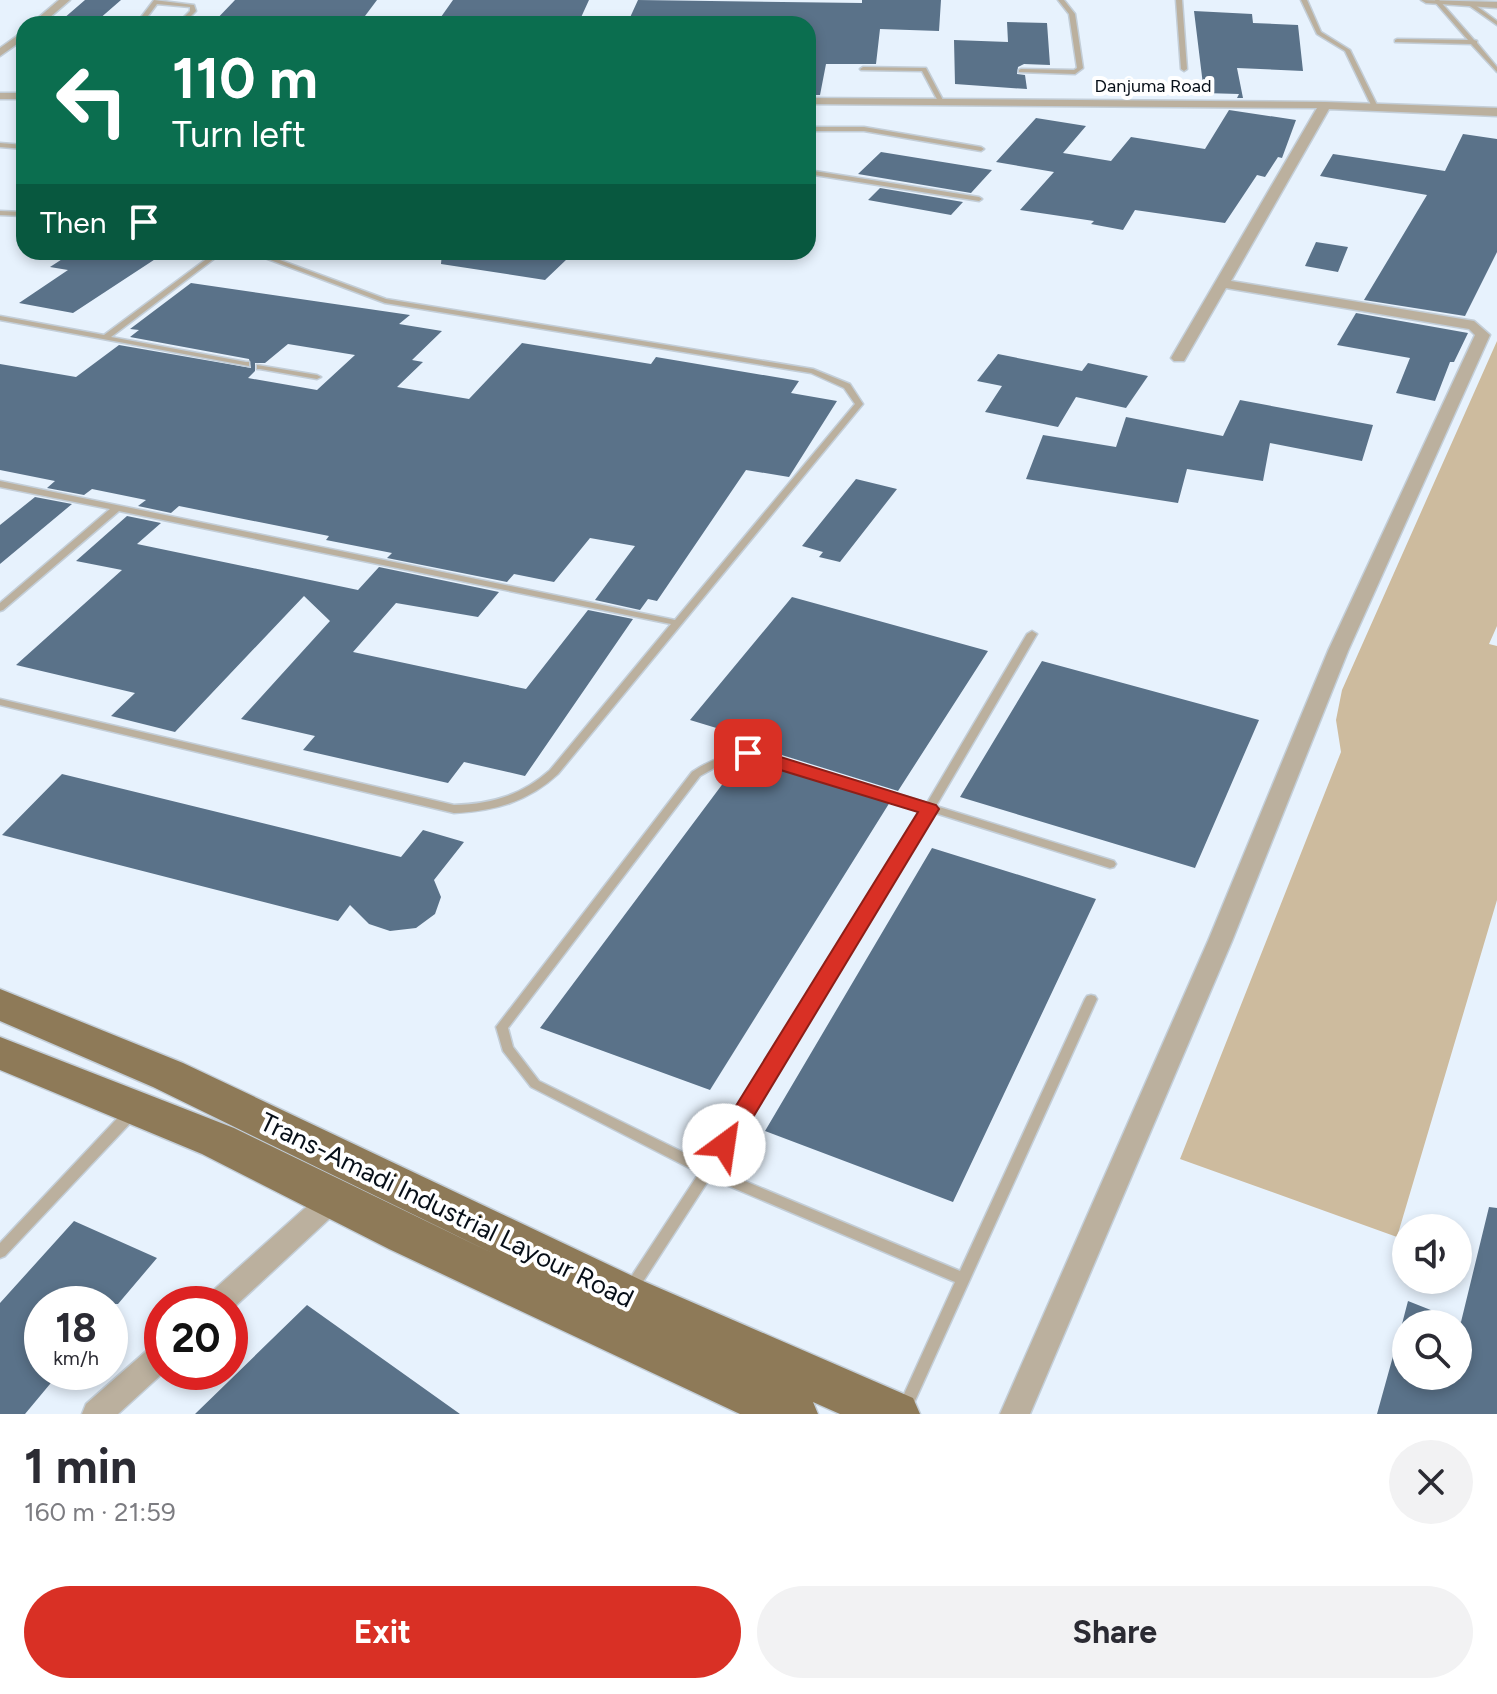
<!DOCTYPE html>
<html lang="en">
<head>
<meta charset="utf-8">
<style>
	:root { --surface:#fff; --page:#f2f2f3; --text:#2b2b33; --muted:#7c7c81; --accent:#d93025 }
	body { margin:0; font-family:Figtree,sans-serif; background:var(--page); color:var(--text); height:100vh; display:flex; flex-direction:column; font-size:30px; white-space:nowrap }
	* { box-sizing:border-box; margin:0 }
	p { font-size:26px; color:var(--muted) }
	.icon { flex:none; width:44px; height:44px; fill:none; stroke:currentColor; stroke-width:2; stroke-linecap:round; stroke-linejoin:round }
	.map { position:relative; height:1414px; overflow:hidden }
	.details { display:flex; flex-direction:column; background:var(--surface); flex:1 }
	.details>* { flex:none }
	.top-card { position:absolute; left:16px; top:16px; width:800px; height:244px; border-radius:24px; box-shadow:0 4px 12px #0003; background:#0b6e4f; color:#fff; overflow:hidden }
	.tools { position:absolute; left:1392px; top:1214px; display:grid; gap:16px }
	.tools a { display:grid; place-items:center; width:80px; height:80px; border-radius:50%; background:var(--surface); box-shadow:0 4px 12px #0003; font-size:40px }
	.speed { position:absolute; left:24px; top:1286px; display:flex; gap:16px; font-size:40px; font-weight:700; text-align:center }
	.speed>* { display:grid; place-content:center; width:104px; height:104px; border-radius:50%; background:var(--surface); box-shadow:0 4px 12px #0003; line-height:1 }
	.speed small { font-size:20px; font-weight:400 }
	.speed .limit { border:12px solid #d22; background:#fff; color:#111 }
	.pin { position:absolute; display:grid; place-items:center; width:68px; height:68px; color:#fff; margin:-34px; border-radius:16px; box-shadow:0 4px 12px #0006 }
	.me { position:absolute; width:88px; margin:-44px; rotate:31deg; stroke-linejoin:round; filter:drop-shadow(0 0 6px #0008) }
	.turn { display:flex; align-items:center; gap:28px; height:168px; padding:0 24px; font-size:36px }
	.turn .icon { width:104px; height:104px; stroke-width:2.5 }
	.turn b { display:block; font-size:56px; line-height:68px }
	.then { display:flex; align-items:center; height:76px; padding:0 24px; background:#0003; gap:16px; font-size:30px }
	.round { display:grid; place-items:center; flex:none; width:84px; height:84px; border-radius:42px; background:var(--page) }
	.summary { display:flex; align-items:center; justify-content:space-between; height:136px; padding:0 24px }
	h1 { font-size:48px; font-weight:700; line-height:60px }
	.primary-button { display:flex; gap:16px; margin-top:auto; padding:16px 24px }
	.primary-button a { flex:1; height:92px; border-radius:48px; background:var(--accent); color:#fff; font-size:32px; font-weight:700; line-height:92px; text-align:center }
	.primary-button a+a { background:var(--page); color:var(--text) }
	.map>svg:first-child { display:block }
	.green { fill:#cdbb9e }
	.building { fill:#5a7289; fill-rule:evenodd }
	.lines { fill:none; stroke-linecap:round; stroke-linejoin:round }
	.lane-casing { stroke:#c3ced8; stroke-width:3 }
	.street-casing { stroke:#c3ced8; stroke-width:3 }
	.primary-casing { stroke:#c3ced8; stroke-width:3 }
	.lane { fill:#bbb09e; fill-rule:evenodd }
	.street { fill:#bbb09e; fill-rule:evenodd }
	.primary { fill:#8e7a58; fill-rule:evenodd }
	.route { fill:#d93025; stroke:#8d1f18; stroke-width:2 }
	.labels { text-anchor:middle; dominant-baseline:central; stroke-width:8; stroke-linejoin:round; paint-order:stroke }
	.far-street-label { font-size:18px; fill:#070f18; stroke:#fff }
	.near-street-label { font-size:26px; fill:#070f18; stroke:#fff }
</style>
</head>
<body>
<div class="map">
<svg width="1497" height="1414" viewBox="0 0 1497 1414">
	<rect width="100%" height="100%" fill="#e7f2fd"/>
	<path class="green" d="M1497,341V626L1489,644L1497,646V900L1397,1237L1180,1159L1341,752L1336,720L1342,690Z"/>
	<path class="building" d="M85,0H121L98,20L63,19Z
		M235,0H377L359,24H212Z
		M453,0H589L578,24H436Z
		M638,0L862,3V0H941L939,31L880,29L876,64H826L820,95H808V24H627Z
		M1194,11L1252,14L1253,23L1298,25L1303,71L1237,68L1243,98H1237L1239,94L1204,93Z
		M1007,22L1047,23L1050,65L1024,64L1018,67L1017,74L1025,75L1027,89L955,84L954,40L1008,42Z
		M1229,110L1296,120L1282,158L1278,157L1265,177L1257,175L1225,223L1135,210L1123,230L1091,224L1094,221L1020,210L1054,172L996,162L1036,118L1086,126L1063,153L1111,161L1131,137L1205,149Z
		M1463,134L1497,139V252L1465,316L1364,300L1427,195L1320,176L1333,154L1445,171Z
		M881,152L992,170L971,193L858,174Z
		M880,188L963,202L951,215L868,200Z
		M1316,242L1348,247L1338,272L1305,266Z
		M73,252H166L73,313L19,303L68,270L50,267Z
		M442,252H523L567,259L545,280L441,264Z
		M191,283L410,315L399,324L442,331L412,360L423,362L397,387L469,399L522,343L651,364L656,357L799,381L791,393L837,401L789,477L746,470L657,601L648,599L640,610L595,600L635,546L590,538L554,582L514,574L507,582L387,558L392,553L326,540L329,536L179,506L171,513L138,506L146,500L92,489L84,495L47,488L55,481L0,470V364L76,377L119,345L251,368L249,359L130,337L139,330L130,329ZM288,344L355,355L317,390L248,378L255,371V363H265Z
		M1356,313L1468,333L1454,362H1450L1435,401L1396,393L1410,358L1337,345Z
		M998,354L1082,371L1088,363L1148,376L1126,408L1076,397L1058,427L985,412L1002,386L977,381Z
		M1240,400L1373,425L1362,461L1270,443L1263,481L1187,469L1178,503L1026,479L1043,435L1116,447L1126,417L1223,436Z
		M856,479L897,489L840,562L819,557L823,552L802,546Z
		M35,497L72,504L0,564V525Z
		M127,516L161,523L137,544L358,590L379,567L499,592L478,617L396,603L353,652L526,689L588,610L633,619L525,776L464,762L448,783L303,750L315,736L241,719L330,621L304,596L175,732L111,716L135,693L16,665L122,570L76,561Z
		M792,597L988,651L898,791L772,752L749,750L756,740L690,720Z
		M1042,661L1259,720L1195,868L960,797Z
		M747,761L765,763L890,802L710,1090L540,1028L739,762Z
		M62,774L401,857L423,830L464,842L434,880L441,897L435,914L416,928L390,931L369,924L350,905L338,921L2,835Z
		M932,848L1096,899L953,1202L765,1131Z
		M1489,1207L1497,1208V1414H1377L1400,1331L1406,1332V1376H1458V1324H1402L1408,1301L1461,1322Z
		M74,1221L157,1258L118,1304H42V1372H60L25,1414H0V1303Z
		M307,1305L460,1414H195Z"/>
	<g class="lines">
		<defs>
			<path id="lane" d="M154,0L194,5L196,11L183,24H177L190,11V7L157,4L142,24H136Z
				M1058,0H1064L1075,14L1083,68L1075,74L1019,72V70L1021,69L1074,70L1077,68L1069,14Z
				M1176,0H1182L1187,69L1184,71L1181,69Z
				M1301,0H1307L1321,32L1350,50L1378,107L1377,108L1372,107L1345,51L1317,34Z
				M1435,0H1439L1474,40L1477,41V43L1497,67V72L1471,44L1395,42V40L1397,39L1468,40L1435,2Z
				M1467,2H1471L1497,21V25L1467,4Z
				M863,67L926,68L944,102L939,103L922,71L861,70L860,69Z
				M808,127H864L981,147L984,149L981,151L864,131H808Z
				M0,143L24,145V149L0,147Z
				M808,170L979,197L982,199L979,201L808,174Z
				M0,211L24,212V216L0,215Z
				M216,252H223L111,337L246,362H249V366L0,320V316L104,335Z
				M249,252H258L386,299L813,369L850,384L863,404L558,774C528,802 494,811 454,813L0,705V699L454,805C492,804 522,795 550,770L671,624L119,511L3,610L0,611V603L110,509L0,487V481L675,620L855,404L844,388L811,373L385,303Z
				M257,365L317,375L321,377L317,379L260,369H257Z
				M1032,631L1037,634L936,806L1114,861L1116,864L1114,867L1110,868L932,812L791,1049L716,1169L960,1271L1085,999L1087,996L1091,995L1095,996L1097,999L909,1414H895L955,1282L710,1178L637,1291L632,1293L627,1291L625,1287L627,1283L699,1173L531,1087L503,1051L496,1027L692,772C717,755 742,749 771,755L927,803L1027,634ZM747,758L766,760L923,809L782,1042L705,1163L539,1081L513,1047L508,1028L700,776L725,762Z
				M132,1107L137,1108L138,1112L137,1116L5,1256L0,1258V1243L127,1108Z"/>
			<path id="street" d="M59,0H70L42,24H31Z
				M1421,0L1497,2V8L1426,3Z
				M24,31V39L0,56V48Z
				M0,93H24V99H0Z
				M808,98L1325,102L1497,108V116L1329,109L1231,281L1474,321L1490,335L1348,651L1232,941L1030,1414H1000L1208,941L1328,651L1475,335L1469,329L1226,288L1184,361H1174L1171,358L1317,108L808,104Z
				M333,1188L342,1191L346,1199L342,1207L230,1311V1304H204L208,1295L324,1191Z
				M162,1342L164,1372L118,1414H82L86,1404L152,1346Z"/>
			<path id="primary" d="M0,989L183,1063L643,1281L913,1398L920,1414H840L813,1402L818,1414H740L389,1249L202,1154L0,1070V1037L234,1128L492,1253L153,1087L0,1021Z"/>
		</defs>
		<use href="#lane" class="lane-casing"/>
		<use href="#street" class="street-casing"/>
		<use href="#primary" class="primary-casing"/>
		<use href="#lane" class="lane"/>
		<use href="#street" class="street"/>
		<use href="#primary" class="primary"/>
	</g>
	<path class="route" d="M748,747L936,805L939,809L732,1152H716L712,1145L716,1138L918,812L741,758V749Z"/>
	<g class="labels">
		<g class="far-street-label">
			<text x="1153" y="86">Danjuma Road</text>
		</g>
		<g class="near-street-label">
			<text transform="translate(447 1210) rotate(26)">Trans-Amadi Industrial Layour Road</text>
		</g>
	</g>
</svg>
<div class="tools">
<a><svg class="icon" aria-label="sound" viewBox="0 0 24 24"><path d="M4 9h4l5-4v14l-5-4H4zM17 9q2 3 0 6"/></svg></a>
<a><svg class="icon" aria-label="search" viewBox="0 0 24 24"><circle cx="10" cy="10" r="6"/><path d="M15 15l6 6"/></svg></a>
</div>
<div class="speed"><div>18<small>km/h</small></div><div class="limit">20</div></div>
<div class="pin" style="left:748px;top:753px;background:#d93025"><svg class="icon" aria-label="arrive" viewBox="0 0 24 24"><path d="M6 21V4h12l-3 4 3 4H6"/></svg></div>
<svg class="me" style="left:724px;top:1145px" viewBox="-20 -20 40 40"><circle r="19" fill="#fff"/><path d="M0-13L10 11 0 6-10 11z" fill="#d93025"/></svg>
<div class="top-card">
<div class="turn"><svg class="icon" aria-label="left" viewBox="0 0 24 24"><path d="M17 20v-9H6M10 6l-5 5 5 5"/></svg><div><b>110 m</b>Turn left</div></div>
<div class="then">Then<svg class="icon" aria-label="arrive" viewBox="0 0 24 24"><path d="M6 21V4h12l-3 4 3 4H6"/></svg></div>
</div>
</div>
<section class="details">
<div class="summary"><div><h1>1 min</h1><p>160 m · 21:59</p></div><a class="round"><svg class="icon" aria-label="close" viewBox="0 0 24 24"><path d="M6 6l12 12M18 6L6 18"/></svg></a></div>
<div class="primary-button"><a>Exit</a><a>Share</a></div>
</section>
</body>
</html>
